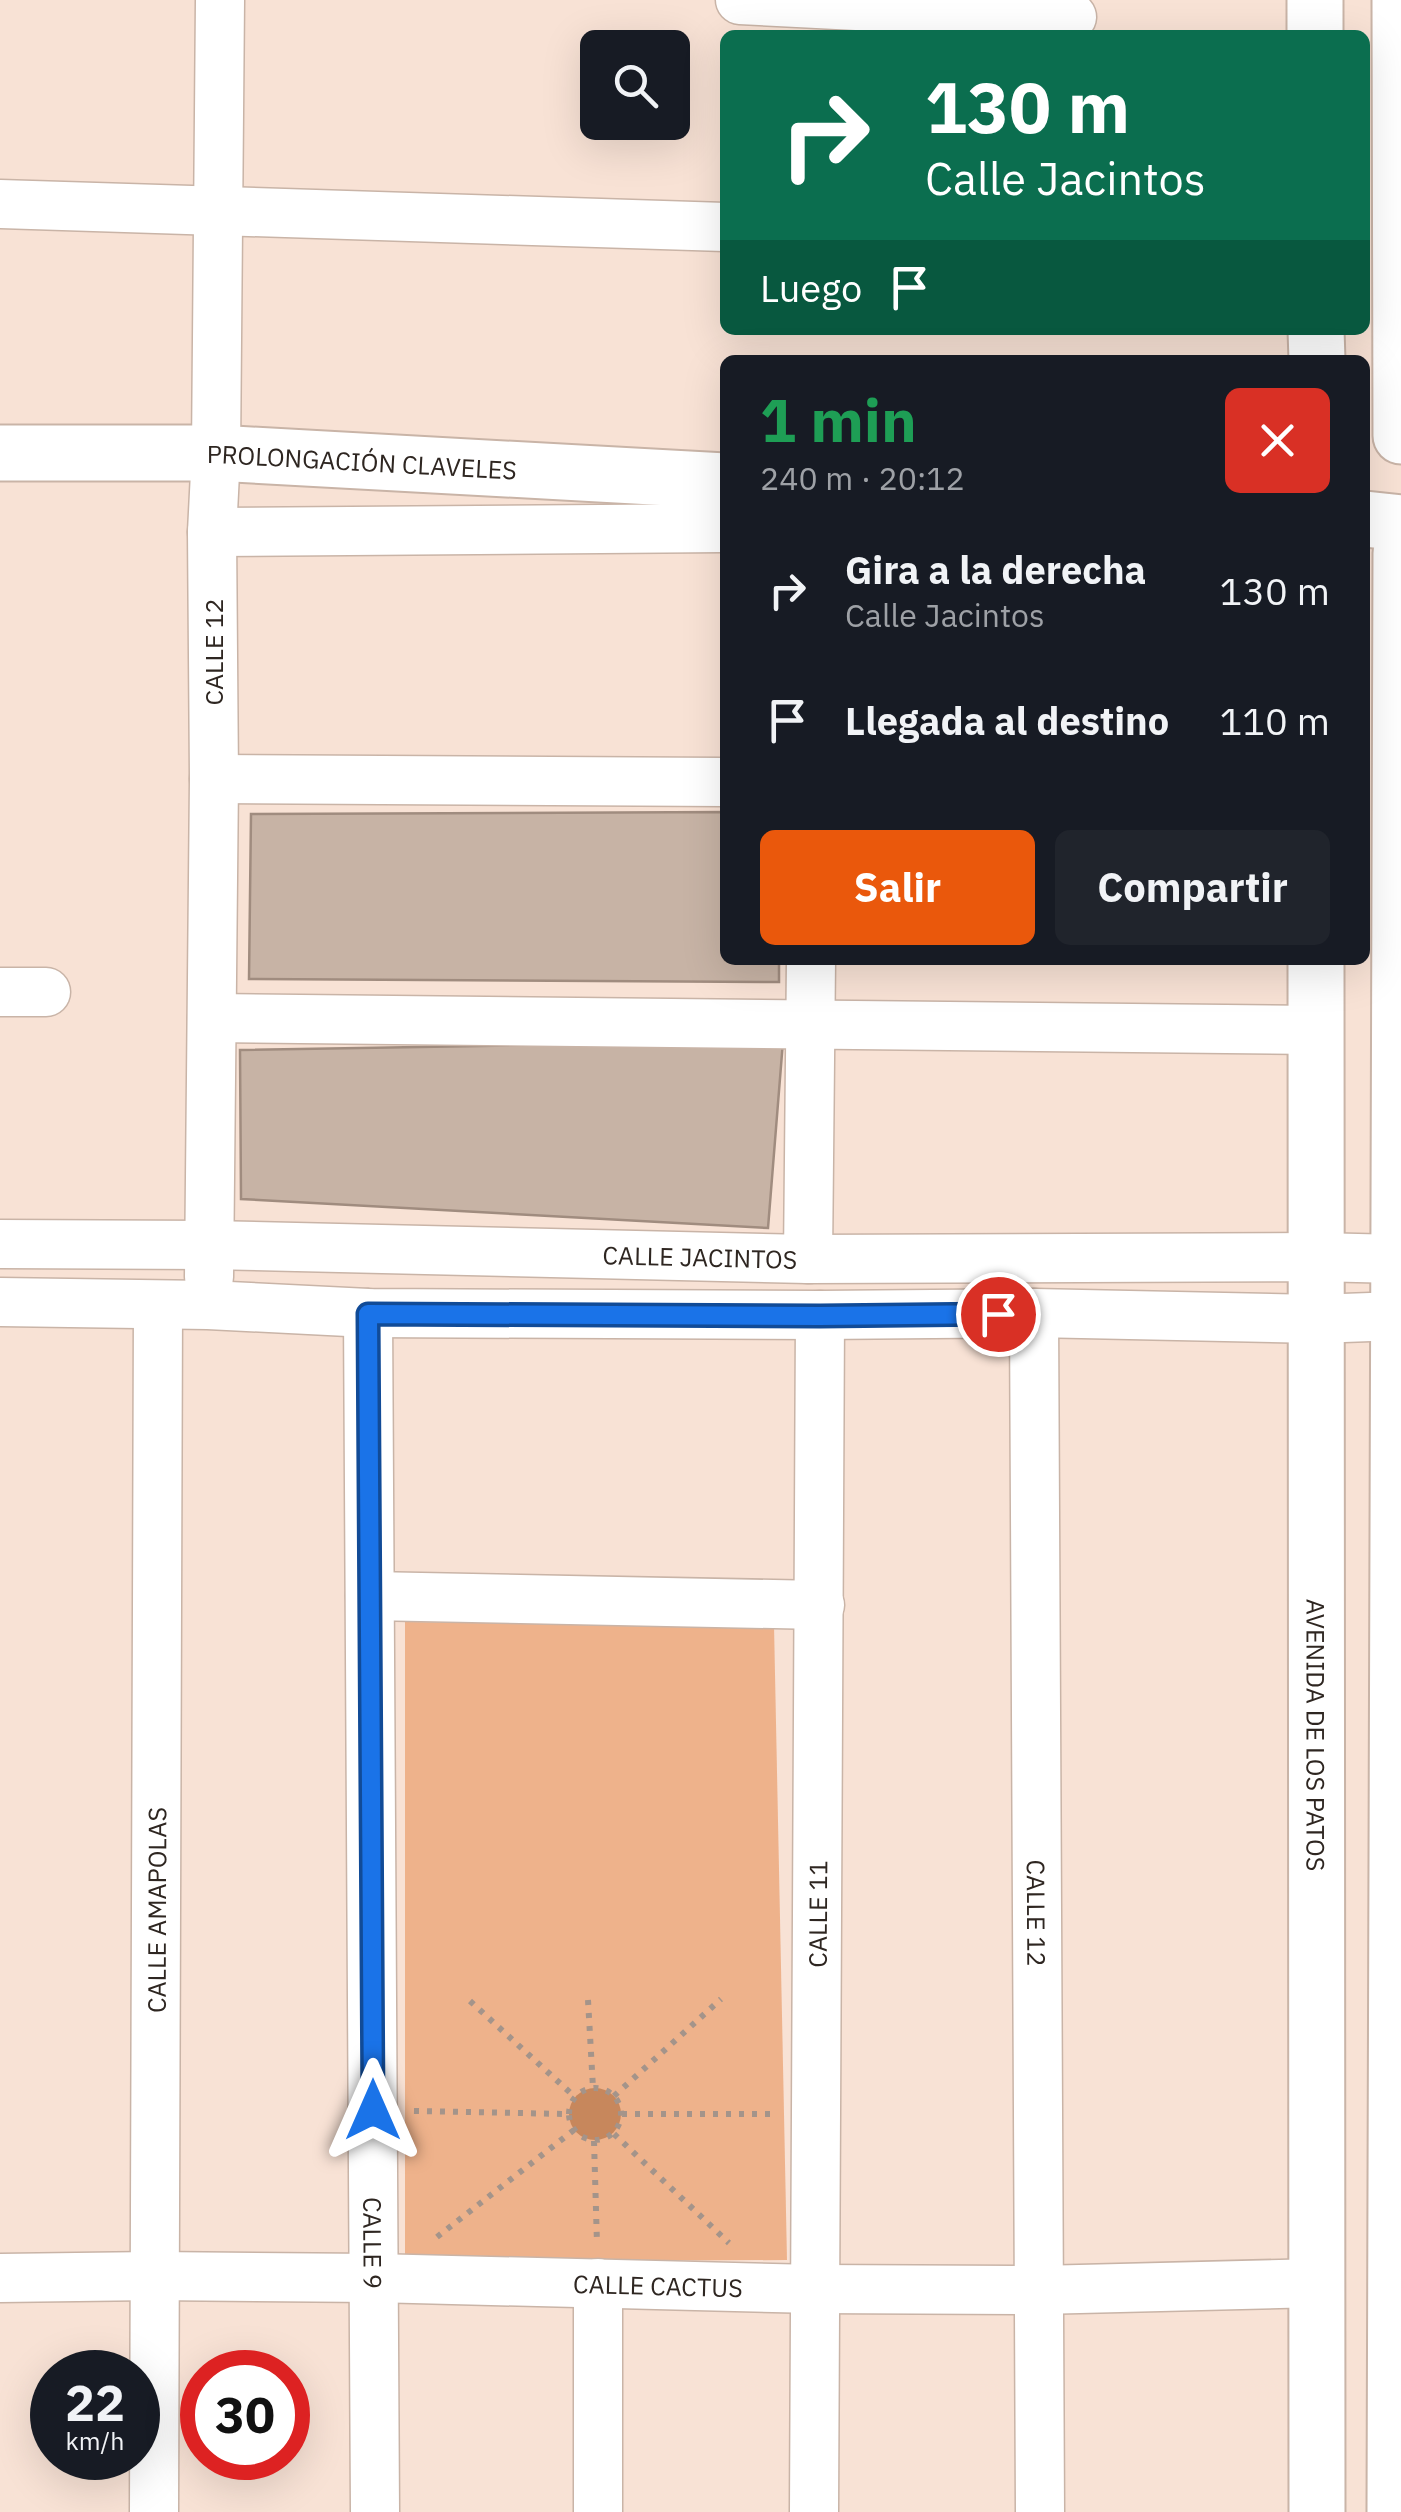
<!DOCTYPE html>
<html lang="es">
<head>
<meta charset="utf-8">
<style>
	:root { --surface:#171b24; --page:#20242c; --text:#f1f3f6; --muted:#9ea1a6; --accent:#ea580c }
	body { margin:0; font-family:"IBM Plex Sans",sans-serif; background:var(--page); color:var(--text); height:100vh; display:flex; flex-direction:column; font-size:38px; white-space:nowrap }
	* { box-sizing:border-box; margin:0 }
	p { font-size:32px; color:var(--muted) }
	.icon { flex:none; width:55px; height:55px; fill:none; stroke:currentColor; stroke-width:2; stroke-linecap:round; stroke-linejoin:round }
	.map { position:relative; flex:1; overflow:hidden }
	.sheet { position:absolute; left:720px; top:355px; width:650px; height:610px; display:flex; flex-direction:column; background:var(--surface); border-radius:15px; box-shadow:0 10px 40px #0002 }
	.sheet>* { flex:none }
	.hud { position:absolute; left:720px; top:30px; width:650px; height:305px; border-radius:15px; box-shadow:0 10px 40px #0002; background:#0b6e4f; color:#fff; overflow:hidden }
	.fabs { position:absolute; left:580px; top:30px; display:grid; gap:20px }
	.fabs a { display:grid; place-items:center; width:110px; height:110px; border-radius:15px; background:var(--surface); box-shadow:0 10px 40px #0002; font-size:50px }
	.speed { position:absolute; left:30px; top:2350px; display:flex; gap:20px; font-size:50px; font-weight:700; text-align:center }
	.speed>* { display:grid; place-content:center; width:130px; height:130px; border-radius:50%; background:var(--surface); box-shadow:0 10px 40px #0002; line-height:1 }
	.speed small { font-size:25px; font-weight:400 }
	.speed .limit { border:15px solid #d22; background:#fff; color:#111 }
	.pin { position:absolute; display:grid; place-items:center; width:85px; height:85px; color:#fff; margin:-42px; border:5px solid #fff; border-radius:50%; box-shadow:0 2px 10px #0007 }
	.me { position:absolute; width:110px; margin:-55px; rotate:0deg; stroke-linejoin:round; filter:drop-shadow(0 0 8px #0008) }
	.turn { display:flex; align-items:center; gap:35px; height:210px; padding:0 40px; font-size:45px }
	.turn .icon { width:130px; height:130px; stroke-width:2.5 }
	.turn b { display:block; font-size:70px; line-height:85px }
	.then { display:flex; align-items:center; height:95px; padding:0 40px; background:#0003; gap:20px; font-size:38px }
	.round { display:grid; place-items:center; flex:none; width:105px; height:105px; border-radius:15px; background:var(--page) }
	.overview { display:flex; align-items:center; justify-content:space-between; height:170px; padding:0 40px }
	h1 { font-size:60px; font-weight:800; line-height:75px; color:#1e9e55 }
	.button { display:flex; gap:20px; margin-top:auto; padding:20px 40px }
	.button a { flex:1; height:115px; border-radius:15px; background:var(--accent); color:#fff; font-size:40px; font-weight:800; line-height:115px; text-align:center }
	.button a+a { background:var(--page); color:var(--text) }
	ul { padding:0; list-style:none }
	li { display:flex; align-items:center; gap:30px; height:130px; padding:0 40px }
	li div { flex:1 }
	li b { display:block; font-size:38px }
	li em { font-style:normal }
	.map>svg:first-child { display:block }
	.green { fill:#eeb28b }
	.water { fill:#c7875c }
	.building { fill:#c7b3a5; stroke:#a08c7f; stroke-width:2.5 }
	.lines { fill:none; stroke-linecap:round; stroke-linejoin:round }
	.minor-casing { stroke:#c9b4a7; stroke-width:51 }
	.tertiary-casing { stroke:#c9b4a7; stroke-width:59 }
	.path { stroke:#a4948a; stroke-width:6; stroke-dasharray:5 8; stroke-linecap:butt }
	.minor { stroke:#fff; stroke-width:48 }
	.tertiary { stroke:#fff; stroke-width:55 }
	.route-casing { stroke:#114b97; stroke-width:25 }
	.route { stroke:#1a73e8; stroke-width:18 }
	.labels { text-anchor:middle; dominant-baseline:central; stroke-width:9; stroke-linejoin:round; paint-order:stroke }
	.street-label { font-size:25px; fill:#2e2621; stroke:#fff }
</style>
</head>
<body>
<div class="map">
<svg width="1401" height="2512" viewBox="0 0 1401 2512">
	<rect width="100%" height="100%" fill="#f8e2d5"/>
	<path class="green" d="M405,1622L774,1625L787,2260L405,2262Z"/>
	<path class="water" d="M569 2114a26 26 0 1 1 52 0a26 26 0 1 1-52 0Z"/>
	<path class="building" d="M725,812V960H779V982L249,979L251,814Z
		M783,1041L768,1228L241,1199L240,1050Z"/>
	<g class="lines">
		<defs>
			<g id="minor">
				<path d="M740,0L1072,17"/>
				<path d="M0,204L725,227"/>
				<path d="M212,532L725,528"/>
				<path d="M214,779L725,782"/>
				<path d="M0,992H46"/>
				<path d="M212,1018L1316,1030"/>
				<path id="s1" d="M0,1244L209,1245L808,1259L1317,1257L1398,1259"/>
				<path d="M808,1259L811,960"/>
				<path d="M209,1277L214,779L212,532L216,453L220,0"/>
				<path d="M0,1302L208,1305L368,1313L820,1315L1034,1313L1316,1319L1398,1316"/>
				<path id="s2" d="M368,1313L375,2512"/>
				<path id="s3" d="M1034,1313L1040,2512"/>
				<path d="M370,1596L820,1605"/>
				<path id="s4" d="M0,2278L153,2276L374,2278L815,2289L1039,2290L1317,2283"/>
				<path id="s5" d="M154,2512L158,1305"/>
				<path d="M598,2512V2283"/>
				<path id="s6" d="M814,2512L820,1315"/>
			</g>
			<g id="tertiary">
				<path d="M1315,0V35"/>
				<path d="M1400,0L1401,436"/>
				<path d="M1316,330L1317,360"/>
				<path id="s7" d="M0,453H216L725,481"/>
				<path d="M1365,519L1401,523"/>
				<path id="s8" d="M1316,960L1317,2512"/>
				<path d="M1395,2512L1401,553"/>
			</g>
		</defs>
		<use href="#minor" class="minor-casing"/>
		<use href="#tertiary" class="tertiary-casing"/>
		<path class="path" d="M588,2000L593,2088
			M470,2001L575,2097
			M569 2114a26 26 0 1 1 52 0a26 26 0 1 1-52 0Z
			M614,2096L721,1999
			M414,2111L568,2114
			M622,2114H775
			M614,2134L729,2243
			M594,2141L597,2244
			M437,2237L574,2130"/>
		<use href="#minor" class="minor"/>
		<use href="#tertiary" class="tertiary"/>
	</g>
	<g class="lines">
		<defs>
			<path id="route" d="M373,2110L368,1314L820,1316L998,1314"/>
		</defs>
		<use href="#route" class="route-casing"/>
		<use href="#route" class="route"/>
	</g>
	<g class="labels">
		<g class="street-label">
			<text stroke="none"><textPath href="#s7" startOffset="362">PROLONGACIÓN CLAVELES</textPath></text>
			<text transform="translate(213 652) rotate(-90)">CALLE 12</text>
			<text stroke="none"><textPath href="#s1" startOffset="700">CALLE JACINTOS</textPath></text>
			<text stroke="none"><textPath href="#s8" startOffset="775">AVENIDA DE LOS PATOS</textPath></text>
			<text stroke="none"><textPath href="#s5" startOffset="602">CALLE AMAPOLAS</textPath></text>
			<text stroke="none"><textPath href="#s3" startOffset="600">CALLE 12</textPath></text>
			<text stroke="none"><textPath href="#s6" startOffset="598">CALLE 11</textPath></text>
			<text stroke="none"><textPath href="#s2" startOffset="930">CALLE 9</textPath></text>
			<text stroke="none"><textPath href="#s4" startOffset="658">CALLE CACTUS</textPath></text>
		</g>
	</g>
</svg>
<div class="fabs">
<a><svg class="icon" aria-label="search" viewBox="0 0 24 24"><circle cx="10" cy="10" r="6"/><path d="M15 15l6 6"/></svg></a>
</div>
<div class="speed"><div>22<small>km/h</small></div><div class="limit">30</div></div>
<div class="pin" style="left:998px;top:1314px;background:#d93025"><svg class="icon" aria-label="arrive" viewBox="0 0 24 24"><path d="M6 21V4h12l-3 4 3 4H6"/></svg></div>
<svg class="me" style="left:373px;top:2110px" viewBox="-20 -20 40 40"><path d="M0-17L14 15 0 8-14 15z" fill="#1a73e8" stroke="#fff" stroke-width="4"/></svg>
<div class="hud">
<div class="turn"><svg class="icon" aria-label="right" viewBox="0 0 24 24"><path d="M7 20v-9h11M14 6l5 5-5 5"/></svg><div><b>130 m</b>Calle Jacintos</div></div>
<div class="then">Luego<svg class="icon" aria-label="arrive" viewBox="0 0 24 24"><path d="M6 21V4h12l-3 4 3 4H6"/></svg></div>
</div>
<section class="sheet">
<div class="overview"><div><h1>1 min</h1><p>240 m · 20:12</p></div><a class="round" style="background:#d93025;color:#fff"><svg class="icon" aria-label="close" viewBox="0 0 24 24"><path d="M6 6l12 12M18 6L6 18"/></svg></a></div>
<ul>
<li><svg class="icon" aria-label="right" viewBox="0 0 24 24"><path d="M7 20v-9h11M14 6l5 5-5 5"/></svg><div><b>Gira a la derecha</b><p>Calle Jacintos</p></div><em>130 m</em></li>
<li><svg class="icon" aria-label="arrive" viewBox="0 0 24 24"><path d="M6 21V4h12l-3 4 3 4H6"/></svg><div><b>Llegada al destino</b></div><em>110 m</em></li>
</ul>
<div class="button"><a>Salir</a><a>Compartir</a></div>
</section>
</div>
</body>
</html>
